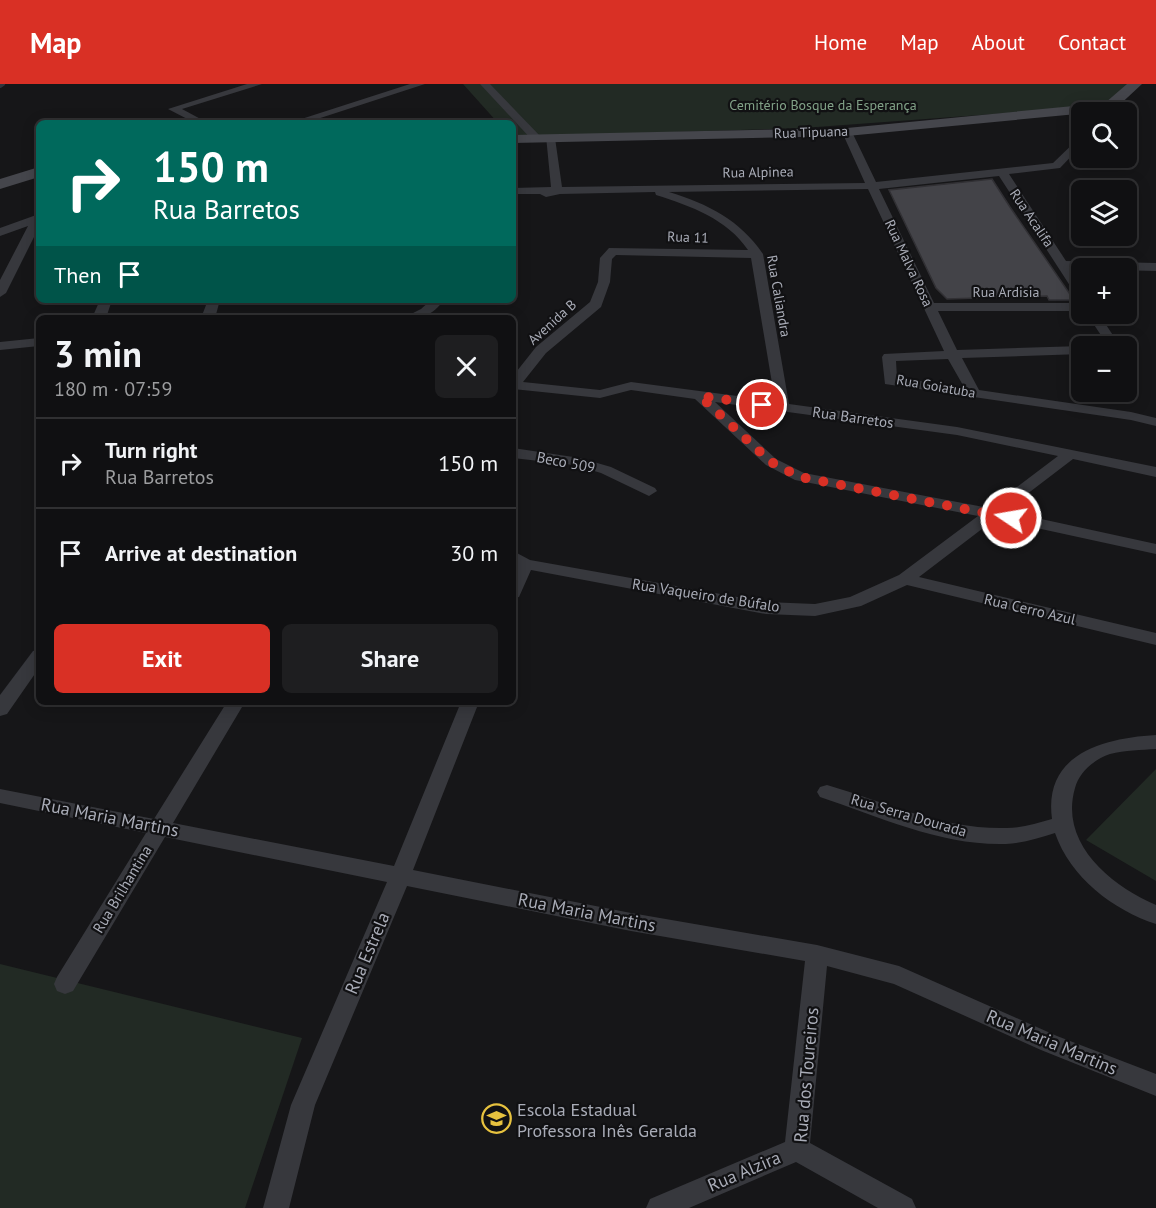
<!DOCTYPE html>
<html lang="en">
<head>
<meta charset="utf-8">
<style>
	:root { --surface:#101012; --page:#1e1e20; --text:#f1f3f6; --muted:#9c9d9f; --line:#303032; --accent:#d93025 }
	body { margin:0; font-family:"PT Sans",sans-serif; background:var(--page); color:var(--text); height:100vh; display:flex; flex-direction:column; font-size:22px; white-space:nowrap }
	* { box-sizing:border-box; margin:0 }
	p { font-size:20px; color:var(--muted) }
	.icon { flex:none; width:33px; height:33px; fill:none; stroke:currentColor; stroke-width:2; stroke-linecap:round; stroke-linejoin:round }
	.map { position:relative; flex:1; overflow:hidden }
	.sheet { position:absolute; left:36px; top:231px; width:480px; height:390px; display:flex; flex-direction:column; background:var(--surface); border-radius:9px; box-shadow:0 3px 15px #0003,0 0 0 2px var(--line) }
	.sheet>* { flex:none }
	.hud { position:absolute; left:36px; top:36px; width:480px; height:183px; border-radius:9px; box-shadow:0 3px 15px #0003,0 0 0 2px var(--line); background:#00695c; color:#fff; overflow:hidden }
	.controls { position:absolute; left:1071px; top:18px; display:grid; gap:12px }
	.controls a { display:grid; place-items:center; width:66px; height:66px; border-radius:9px; background:var(--surface); box-shadow:0 3px 15px #0003,0 0 0 2px var(--line); font-size:30px }
	.pin { position:absolute; display:grid; place-items:center; width:51px; height:51px; color:#fff; margin:-26px; border:3px solid #fff; border-radius:50%; box-shadow:0 2px 6px #0007 }
	.me { position:absolute; width:66px; margin:-33px; rotate:282deg; stroke-linejoin:round; filter:drop-shadow(0 0 4px #0008) }
	.turn { display:flex; align-items:center; gap:21px; height:126px; padding:0 18px; font-size:27px }
	.turn .icon { width:78px; height:78px; stroke-width:2.5 }
	.turn b { display:block; font-size:42px; line-height:51px }
	.then { display:flex; align-items:center; height:57px; padding:0 18px; background:#0003; gap:12px; font-size:22px }
	.round { display:grid; place-items:center; flex:none; width:63px; height:63px; border-radius:9px; background:var(--page) }
	.summary { display:flex; align-items:center; justify-content:space-between; height:102px; padding:0 18px }
	h1 { font-size:36px; font-weight:700; line-height:45px }
	.primary-button { display:flex; gap:12px; margin-top:auto; padding:12px 18px }
	.primary-button a { flex:1; height:69px; border-radius:9px; background:var(--accent); color:#fff; font-size:24px; font-weight:700; line-height:69px; text-align:center }
	.primary-button a+a { background:var(--page); color:var(--text) }
	ul { padding:0; list-style:none }
	li { display:flex; align-items:center; gap:18px; height:90px; padding:0 18px; border-top:2px solid var(--line) }
	li div { flex:1 }
	li b { display:block; font-size:22px }
	li em { font-style:normal }
	header { display:flex; align-items:center; gap:36px; box-sizing:border-box; height:84px; padding:0 30px; background:var(--accent); color:#fff }
	header strong { font-size:28px }
	nav { display:flex; gap:33px; margin-inline-start:auto; font-size:21px }
	.map>svg:first-child { display:block }
	.green { fill:#222a24 }
	.lines { fill:none; stroke-linecap:round; stroke-linejoin:round }
	.stream { stroke:#2f353d; stroke-width:4 }
	.building { fill:#434348; stroke:#313034; stroke-width:1.5 }
	.street { fill:#37383d; fill-rule:evenodd }
	.secondary { fill:#45464c; fill-rule:evenodd }
	.route { stroke:#d93025; stroke-width:10; stroke-dasharray:0 18 }
	.labels { text-anchor:middle; dominant-baseline:central; stroke-width:4.5; stroke-linejoin:round; paint-order:stroke }
	.far-park-label { font-size:14px; fill:#81a187; stroke:#111113 }
	.far-street-label { font-size:14px; fill:#a9acb7; stroke:#111113 }
	.street-label { font-size:15px; fill:#a9acb7; stroke:#111113 }
	.near-street-label { font-size:18px; fill:#a9acb7; stroke:#111113 }
	.near-poi-label { font-size:18px; fill:#a9acb7; stroke:#111113; text-anchor:start }
</style>
</head>
<body>
<header>
<strong>Map</strong>
<nav><a>Home</a><a>Map</a><a>About</a><a>Contact</a></nav>
</header>
<div class="map">
<svg width="1156" height="1124" viewBox="0 0 1156 1124">
	<rect width="100%" height="100%" fill="#161618"/>
	<path class="green" d="M463,0H1129L1103,22L803,44L513,53V39H498Z
		M1156,685V797L1086,756Z
		M0,880L302,954L245,1124H0Z"/>
	<g class="lines">
		<path class="stream" d="M0,2L3,0"/>
	</g>
	<path class="building" d="M992,95L1010,123L1074,216H1049L1047,212L947,215L936,204L889,106Z"/>
	<g class="lines">
		<path class="street" d="M247,0H262L182,25L208,39H195L168,25Z
			M410,0H425L305,39H289Z
			M480,0H490L541,53V57H533Z
			M847,45L852,48L876,98L1053,79L1082,51V61L1060,84L1009,90L1066,177L1156,179V187L1071,185L1082,200V215L1076,211L999,92L879,105L934,219H1082V227H938L957,266L1082,262H1084H1082V270L962,274L979,306L1131,328L1156,334V342L1131,336L885,300L882,273L884,270L944,267L868,105L669,108C708,120 740,136 763,170L789,320L957,343L1156,383V393L1073,375L1005,427L1156,460V470L995,435L919,493L1156,549V561L907,501L861,522L815,532L766,530L531,486L519,513L513,514L515,484L513,483V468H515L530,476L766,518L815,520L850,513L899,491L978,432L795,396L766,381L695,315L631,306L600,314L513,305V292L536,263L590,218L598,198L600,174L609,164L748,166C727,135 691,122 656,111L655,108L560,110L546,113L540,110H513V104L551,103L546,52H554L555,54L562,103L865,99L842,48ZM616,171L751,174L775,317L631,298L600,306L523,298L546,269L601,223L610,198L612,175ZM948,275L964,303L897,294L896,277ZM715,318L957,351L1058,372L989,424L804,389L776,375Z
			M39,130V143L6,209L0,213V196L28,142L0,152V144Z
			M100,216H112L106,234H92Z
			M208,216H220L215,234H201Z
			M431,216H444C432,232 423,234 403,234L421,225Z
			M1087,230H1099L1120,262H1108Z
			M39,254V262L0,266V258Z
			M513,364L580,374L611,383L655,404L657,407L649,412L601,389L574,381L513,374Z
			M39,565V584L7,630L0,632V611L33,567Z
			M227,618H245L173,739L394,782L461,618H479L413,786L631,829L817,861L899,882L1057,952L1156,990V1012L1041,966L894,900L827,882L810,1059L912,1115L916,1124H878L796,1078L689,1124H646L650,1115L785,1058L805,877L631,847L407,802L315,1021L289,1124H263L291,1021L387,798L165,753L73,907L65,910L57,907L54,900L57,893L146,749L0,719V705L154,735Z
			M1156,651V665C1141,666 1125,666 1110,670C1095,675 1079,688 1075,704C1059,759 1110,801 1156,821V840C1113,826 1070,793 1055,749C1039,754 1023,759 1006,760C942,762 880,733 820,713L817,708L820,703L827,701C885,718 944,746 1007,744C1022,744 1037,739 1052,735C1043,669 1105,654 1156,651Z"/>
		<path class="secondary" d="M1127,0H1142L1114,26L1109,27L847,52L513,59V51L847,44L1105,19Z
			M39,83V93L0,105V95Z"/>
	</g>
	<g class="lines">
		<path class="route" d="M762,321L700,312L771,378L800,393L1011,434"/>
	</g>
	<defs>
		<symbol id="school-ring" viewBox="-11 -11 22 22"><circle r="9.5" fill="#111113" stroke="#e7c23f" stroke-width="1.5"/><path d="M0-5L7-2L0 1L-7-2ZM-4 1L0 2.5L4 1V4Q0 6-4 4Z" fill="#e7c23f"/></symbol>
	</defs>
	<g fill-rule="evenodd">
		<use href="#school-ring" x="480" y="1018" width="33" height="33"/>
	</g>
	<g class="labels">
		<g class="far-park-label">
			<text x="823" y="21">Cemitério Bosque da Esperança</text>
		</g>
		<g class="far-street-label">
			<text transform="translate(811 48) rotate(-2)">Rua Tipuana</text>
			<text transform="translate(758 88) rotate(-1)">Rua Alpinea</text>
			<text transform="translate(1032 134) rotate(56)">Rua Acalifa</text>
			<text transform="translate(688 153) rotate(2)">Rua 11</text>
			<text transform="translate(909 179) rotate(65)">Rua Malva Rosa</text>
			<text x="1006" y="208">Rua Ardisia</text>
			<text transform="translate(779 212) rotate(80)">Rua Caliandra</text>
			<text transform="translate(552 238) rotate(-42)">Avenida B</text>
			<text transform="translate(936 302) rotate(10)">Rua Goiatuba</text>
		</g>
		<g class="street-label">
			<text transform="translate(853 333) rotate(8)">Rua Barretos</text>
			<text transform="translate(566 378) rotate(11)">Beco 509</text>
			<text transform="translate(706 511) rotate(9)">Rua Vaqueiro de Búfalo</text>
			<text transform="translate(1030 525) rotate(13)">Rua Cerro Azul</text>
			<text transform="translate(909 731) rotate(16)">Rua Serra Dourada</text>
			<text transform="translate(122 805) rotate(-59)">Rua Brilhantina</text>
		</g>
		<g class="near-street-label">
			<text transform="translate(110 733) rotate(11)">Rua Maria Martins</text>
			<text transform="translate(587 828) rotate(11)">Rua Maria Martins</text>
			<text transform="translate(367 869) rotate(-67)">Rua Estrela</text>
			<text transform="translate(1052 958) rotate(23)">Rua Maria Martins</text>
			<text transform="translate(806 991) rotate(-85)">Rua dos Toureiros</text>
			<text transform="translate(744 1087) rotate(-23)">Rua Alzira</text>
		</g>
		<g class="near-poi-label">
			<text x="517" y="1025">Escola Estadual<tspan x="517" dy="21">Professora Inês Geralda</tspan></text>
		</g>
	</g>
</svg>
<div class="controls">
<a><svg class="icon" aria-label="search" viewBox="0 0 24 24"><circle cx="10" cy="10" r="6"/><path d="M15 15l6 6"/></svg></a>
<a><svg class="icon" aria-label="layers" viewBox="0 0 24 24"><path d="M12 4l9 5-9 5-9-5zM3 14l9 5 9-5"/></svg></a>
<a>+</a>
<a>−</a>
</div>
<div class="pin" style="left:762px;top:321px;background:#d93025"><svg class="icon" aria-label="arrive" viewBox="0 0 24 24"><path d="M6 21V4h12l-3 4 3 4H6"/></svg></div>
<svg class="me" style="left:1011px;top:434px" viewBox="-20 -20 40 40"><circle r="17" fill="#d93025" stroke="#fff" stroke-width="3"/><path d="M0-11L8 9 0 5-8 9z" fill="#fff"/></svg>
<div class="hud">
<div class="turn"><svg class="icon" aria-label="right" viewBox="0 0 24 24"><path d="M7 20v-9h11M14 6l5 5-5 5"/></svg><div><b>150 m</b>Rua Barretos</div></div>
<div class="then">Then<svg class="icon" aria-label="arrive" viewBox="0 0 24 24"><path d="M6 21V4h12l-3 4 3 4H6"/></svg></div>
</div>
<section class="sheet">
<div class="summary"><div><h1>3 min</h1><p>180 m · 07:59</p></div><a class="round"><svg class="icon" aria-label="close" viewBox="0 0 24 24"><path d="M6 6l12 12M18 6L6 18"/></svg></a></div>
<ul>
<li><svg class="icon" aria-label="right" viewBox="0 0 24 24"><path d="M7 20v-9h11M14 6l5 5-5 5"/></svg><div><b>Turn right</b><p>Rua Barretos</p></div><em>150 m</em></li>
<li><svg class="icon" aria-label="arrive" viewBox="0 0 24 24"><path d="M6 21V4h12l-3 4 3 4H6"/></svg><div><b>Arrive at destination</b></div><em>30 m</em></li>
</ul>
<div class="primary-button"><a>Exit</a><a>Share</a></div>
</section>
</div>
</body>
</html>
